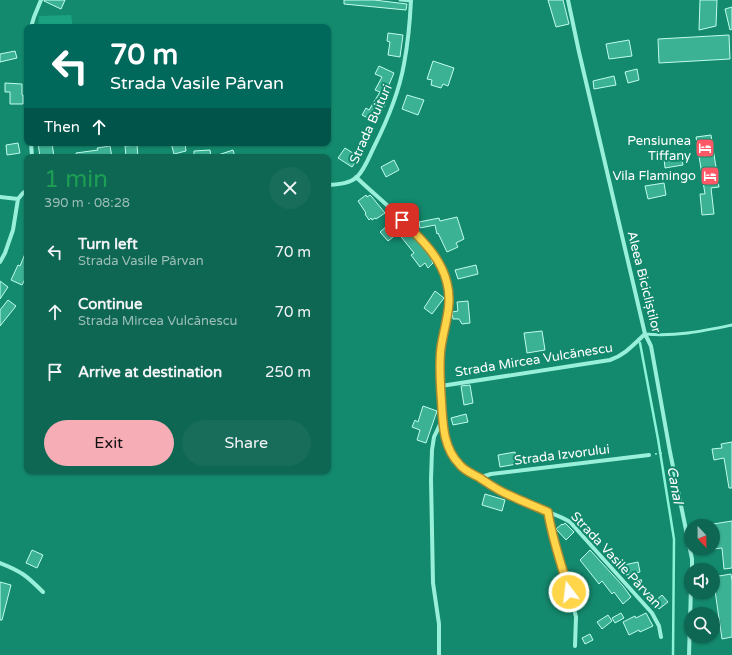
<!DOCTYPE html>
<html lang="en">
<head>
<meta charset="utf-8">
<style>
	:root { --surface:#0e6752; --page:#176d59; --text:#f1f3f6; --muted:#9bbeb8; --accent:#f7adb6 }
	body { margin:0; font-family:"Varela Round",sans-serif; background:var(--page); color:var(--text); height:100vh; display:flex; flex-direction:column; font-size:15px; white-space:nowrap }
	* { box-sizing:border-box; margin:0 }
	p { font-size:13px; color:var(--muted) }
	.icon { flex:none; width:22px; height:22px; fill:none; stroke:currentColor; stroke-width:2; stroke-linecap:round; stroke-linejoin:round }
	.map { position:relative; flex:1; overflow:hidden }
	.panel { position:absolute; left:24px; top:154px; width:307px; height:320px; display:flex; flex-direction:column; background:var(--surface); border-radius:8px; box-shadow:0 1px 3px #0004 }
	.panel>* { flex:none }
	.guide { position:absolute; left:24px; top:24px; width:307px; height:122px; border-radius:8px; box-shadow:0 1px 3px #0004; background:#00695c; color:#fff; overflow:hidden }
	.needle { width:26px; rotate:158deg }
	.fabs { position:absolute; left:684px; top:519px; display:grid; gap:8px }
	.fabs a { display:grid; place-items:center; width:36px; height:36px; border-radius:50%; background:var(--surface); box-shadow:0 1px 3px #0004; font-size:20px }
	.pin { position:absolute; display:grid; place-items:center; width:34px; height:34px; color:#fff; margin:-17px; border-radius:8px; box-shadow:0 2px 6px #0006 }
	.me { position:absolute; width:44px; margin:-22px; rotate:345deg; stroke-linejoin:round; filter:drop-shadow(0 0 3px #0008) }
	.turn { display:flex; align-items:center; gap:14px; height:84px; padding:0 20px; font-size:18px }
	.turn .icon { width:52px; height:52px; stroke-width:2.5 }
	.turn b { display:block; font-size:28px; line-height:34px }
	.then { display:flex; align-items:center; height:38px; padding:0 20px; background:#0003; gap:8px; font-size:15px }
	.round { display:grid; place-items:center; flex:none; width:42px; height:42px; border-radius:21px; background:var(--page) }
	.head { display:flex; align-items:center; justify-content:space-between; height:68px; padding:0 20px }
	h1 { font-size:24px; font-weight:600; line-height:30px; color:#1e9e55 }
	.action { display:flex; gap:8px; margin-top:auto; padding:8px 20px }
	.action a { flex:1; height:46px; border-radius:24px; background:var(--accent); color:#111; font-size:16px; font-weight:600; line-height:46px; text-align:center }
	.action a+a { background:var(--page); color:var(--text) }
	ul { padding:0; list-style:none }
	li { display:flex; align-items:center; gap:12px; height:60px; padding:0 20px }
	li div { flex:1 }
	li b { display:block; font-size:15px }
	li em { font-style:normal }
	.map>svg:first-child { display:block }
	.green { fill:#1ba381 }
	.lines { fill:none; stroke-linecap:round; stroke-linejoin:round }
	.stream { stroke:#8bf3d8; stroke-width:2.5 }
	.building { fill:#3cb295; stroke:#c0fcec }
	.path { stroke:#99f0da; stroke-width:1.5; stroke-dasharray:2 3; stroke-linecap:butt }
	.lane { stroke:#99f0da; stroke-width:3 }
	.street { stroke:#99f0da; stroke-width:4 }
	.route-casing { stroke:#a68a30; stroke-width:10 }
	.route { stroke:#ffd54a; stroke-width:7 }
	.labels { text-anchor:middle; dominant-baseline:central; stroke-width:4; stroke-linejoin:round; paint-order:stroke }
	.street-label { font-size:13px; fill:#fff; stroke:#13896d }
	.poi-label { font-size:13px; fill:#fff; stroke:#13896d; text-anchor:end }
	.water-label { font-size:14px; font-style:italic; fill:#fff; stroke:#13896d }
</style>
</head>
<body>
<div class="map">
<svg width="732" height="655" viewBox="0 0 732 655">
	<rect width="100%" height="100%" fill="#13896d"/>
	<path class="green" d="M71,15L73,27H38L39,16Z"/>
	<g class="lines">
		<path class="stream" d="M640,343L658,439L674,539L673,655"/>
	</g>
	<path class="building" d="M44,0H65L61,9L44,1Z
		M344,0H374L407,4L406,10L344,4Z
		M548,0H563L569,24L556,27Z
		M700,0H717L716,26L699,30Z
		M732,7V29L730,30L725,9Z
		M388,33L403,35L400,57L388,55L390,42L387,41Z
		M729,35L730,59L659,63L658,39Z
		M629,40L632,56L609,59L606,44Z
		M15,51L17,58L0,62V54Z
		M433,61L454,68L448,86L443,84L441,88L431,85L432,80L427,79Z
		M379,66L394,73L388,87L391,89L383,104L385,105L376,122L362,115L366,108L369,110L380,92L375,90L382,77L375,74Z
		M637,69L639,80L628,83L625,72Z
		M614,76L616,85L594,89L593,81Z
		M5,83L22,84V95H23V104H10V92H5Z
		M407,95L424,100L418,115L402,109Z
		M711,135L719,187L711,188L714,214L702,215L700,194H705L696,137Z
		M18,143L20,153L7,155L6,145Z
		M38,143H52L54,157H40Z
		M171,143H185L186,151L174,154Z
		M137,145L138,157H126L125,146Z
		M110,146L112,157H76V153L98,150L97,148Z
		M345,148L359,157L352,167L338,158Z
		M210,150L211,157H194V151Z
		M233,150L235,157H215V156Z
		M681,156L683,165L665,168L664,158Z
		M394,160L399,170L386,177L381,167Z
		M664,183L666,195L648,199L645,186Z
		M366,195L367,197L370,195L372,197L385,213L376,219L375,218L372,220L371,218L369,220L365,214L366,213L358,201Z
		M457,217L464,239L456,243L458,247L447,252L438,233L437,234L435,225L420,228L419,222L439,218L440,221Z
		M395,219L410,237L412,234L429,254L433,263L428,268L425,263L420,267L411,255L414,253L398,233L388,241L380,232Z
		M27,249V275L22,285L11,280L18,265L20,266Z
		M476,265L478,274L458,279L455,270Z
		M0,281L8,287L0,299Z
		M435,291L444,298L432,314L424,308Z
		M8,300L16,306L0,326V310Z
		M468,301L470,323L462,324L459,319H453L452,312L458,311L457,302Z
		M542,331L545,350L527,353L524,333Z
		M470,385L473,403L464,405L461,386Z
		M423,406L437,411L426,443L417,440L420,430L412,427L415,420L418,422Z
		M466,414L468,422L453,425L451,418Z
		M732,442V488H729L724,458L714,460L712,449L722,448L721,444Z
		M515,452L517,464L500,467L498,455Z
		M485,494L505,500L502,511L482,505Z
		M732,521V568L724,569L722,548L713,549V524Z
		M565,523L574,532L566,540L556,529L562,524L563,525Z
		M32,550L43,555L37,568L26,563Z
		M590,550L623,586L631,597L623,604L614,592L612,594L602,581L599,584L580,560Z
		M638,562L640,572L626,575L624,565Z
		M731,574L732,581V637L722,639L713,577Z
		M0,582L11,585L2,620H0Z
		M662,595L668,602L659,609L654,602Z
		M621,613L624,618L615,623L612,618Z
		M646,613L653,626L640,632L639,630L629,635L623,622L635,616L636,618Z
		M608,615L612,621L602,629L597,622Z
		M590,634L593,640L585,644L582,638Z"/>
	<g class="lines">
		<path class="path" d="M655,454L665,453"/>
		<path class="lane" d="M400,0L411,1
			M645,334C675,337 703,331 732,325"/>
		<path class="street" d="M568,0L579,52L645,334L651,346L653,357L670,452L692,559V570
			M31,27L34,17L41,0
			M27,59V72
			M31,143L32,157
			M356,177C385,205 435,242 447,281C454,303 444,325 441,346C438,362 440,378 441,395C443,418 441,447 460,466C466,471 474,475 481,479C489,484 498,489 507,494C517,500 529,504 540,509C550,513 561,516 570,522L652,613L659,626L661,637
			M328,185C338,184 349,184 357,177C365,169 369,157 374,147C387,121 399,93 404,64C408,43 410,21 411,0
			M0,197L18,199
			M0,262L5,253L13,230L18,199L23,193L27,190
			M441,386L610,360C625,355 634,344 645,334
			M478,478L491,474L649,455
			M548,512L551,529L560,556L576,617L575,646
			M0,563C21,571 27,576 43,592
			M439,655V624L433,583L431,479L432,450L434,437L442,420
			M689,655L691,587"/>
	</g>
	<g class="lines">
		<defs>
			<path id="route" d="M402,220C420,238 441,257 447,283C453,305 444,326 441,348C439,363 440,378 441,394C443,418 441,446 460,465C465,471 473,474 480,478C489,484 499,491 509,495C521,501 535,506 548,512C552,539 562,565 569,592"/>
		</defs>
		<use href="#route" class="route-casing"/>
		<use href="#route" class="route"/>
	</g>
	<defs>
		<symbol id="hotel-square" viewBox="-11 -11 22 22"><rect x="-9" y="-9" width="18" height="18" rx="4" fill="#ff5867" stroke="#13896d"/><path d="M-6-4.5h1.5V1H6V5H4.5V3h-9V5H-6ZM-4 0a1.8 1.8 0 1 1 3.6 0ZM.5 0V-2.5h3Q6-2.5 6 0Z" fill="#fff"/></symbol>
	</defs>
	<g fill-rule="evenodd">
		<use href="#hotel-square" x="694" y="137" width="22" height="22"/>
		<use href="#hotel-square" x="699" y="165" width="22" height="22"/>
	</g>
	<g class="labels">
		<g class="street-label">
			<text transform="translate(371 124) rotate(-66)">Strada Buituri</text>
			<text transform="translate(644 282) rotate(76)">Aleea Bicicliștilor</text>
			<text transform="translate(534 360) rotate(-9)">Strada Mircea Vulcănescu</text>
			<text transform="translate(562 455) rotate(-7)">Strada Izvorului</text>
			<text transform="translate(616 560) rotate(47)">Strada Vasile Pârvan</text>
		</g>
		<g class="poi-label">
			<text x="691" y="141">Pensiunea<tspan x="691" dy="15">Tiffany</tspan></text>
			<text x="696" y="176">Vila Flamingo</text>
		</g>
		<g class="water-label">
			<text transform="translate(675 485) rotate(80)">Canal</text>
		</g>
	</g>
</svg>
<div class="fabs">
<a><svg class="needle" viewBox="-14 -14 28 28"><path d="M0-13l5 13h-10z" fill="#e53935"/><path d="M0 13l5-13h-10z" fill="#9bbeb8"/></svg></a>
<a><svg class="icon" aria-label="sound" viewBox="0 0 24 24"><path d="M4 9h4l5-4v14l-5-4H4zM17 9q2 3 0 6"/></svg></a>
<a><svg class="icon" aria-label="search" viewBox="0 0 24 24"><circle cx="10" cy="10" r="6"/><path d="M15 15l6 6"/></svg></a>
</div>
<div class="pin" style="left:402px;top:220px;background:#d93025"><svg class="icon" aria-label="arrive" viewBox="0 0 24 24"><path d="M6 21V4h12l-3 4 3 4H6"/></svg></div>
<svg class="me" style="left:569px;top:592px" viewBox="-20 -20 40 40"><circle r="17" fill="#ffd54a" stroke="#fff" stroke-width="3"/><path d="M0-11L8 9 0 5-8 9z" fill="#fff"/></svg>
<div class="guide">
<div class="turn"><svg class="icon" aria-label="left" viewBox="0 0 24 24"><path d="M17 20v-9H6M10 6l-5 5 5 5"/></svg><div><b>70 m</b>Strada Vasile Pârvan</div></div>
<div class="then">Then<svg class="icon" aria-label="ahead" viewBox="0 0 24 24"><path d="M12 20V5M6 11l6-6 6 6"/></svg></div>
</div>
<section class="panel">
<div class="head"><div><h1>1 min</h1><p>390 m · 08:28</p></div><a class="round"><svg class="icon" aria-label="close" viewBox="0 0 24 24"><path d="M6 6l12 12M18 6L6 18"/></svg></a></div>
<ul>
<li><svg class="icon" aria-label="left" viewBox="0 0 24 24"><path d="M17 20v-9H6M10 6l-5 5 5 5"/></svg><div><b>Turn left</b><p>Strada Vasile Pârvan</p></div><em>70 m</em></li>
<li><svg class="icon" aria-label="ahead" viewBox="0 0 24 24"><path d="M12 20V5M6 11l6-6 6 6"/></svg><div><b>Continue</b><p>Strada Mircea Vulcănescu</p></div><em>70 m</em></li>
<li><svg class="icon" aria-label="arrive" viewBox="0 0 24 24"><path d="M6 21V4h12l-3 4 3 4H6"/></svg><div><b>Arrive at destination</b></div><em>250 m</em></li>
</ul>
<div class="action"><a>Exit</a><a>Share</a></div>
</section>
</div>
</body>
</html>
